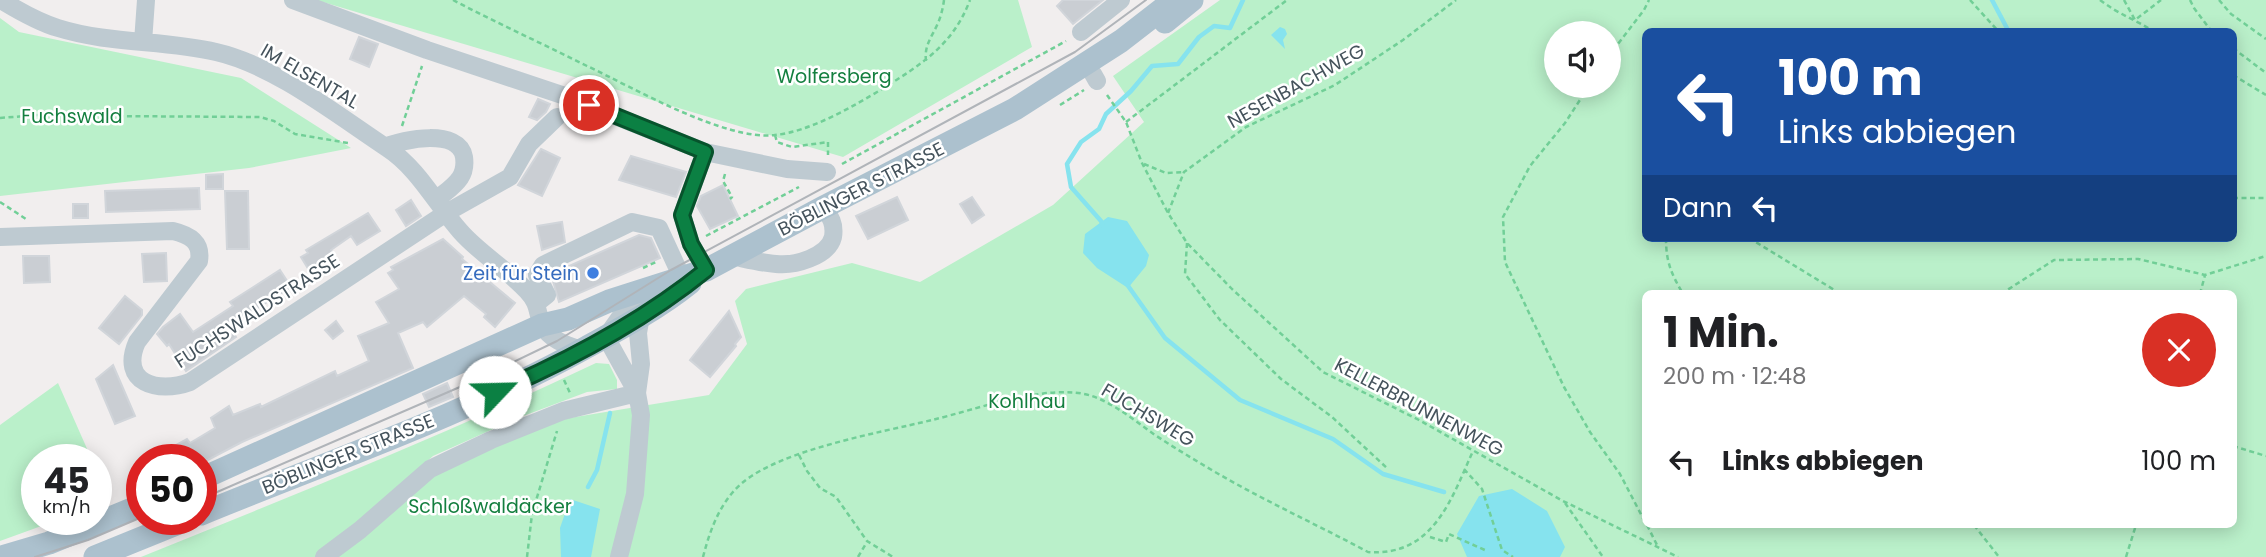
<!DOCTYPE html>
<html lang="de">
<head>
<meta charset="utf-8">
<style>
	:root { --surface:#fff; --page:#f6f6f6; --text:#202124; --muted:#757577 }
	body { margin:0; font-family:Poppins,sans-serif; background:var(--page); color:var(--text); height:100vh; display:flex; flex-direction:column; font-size:26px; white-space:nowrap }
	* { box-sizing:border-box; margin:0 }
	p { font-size:23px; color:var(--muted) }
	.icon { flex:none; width:38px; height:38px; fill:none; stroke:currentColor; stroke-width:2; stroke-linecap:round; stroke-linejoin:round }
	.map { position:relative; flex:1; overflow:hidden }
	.drawer { position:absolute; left:1642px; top:290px; width:595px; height:238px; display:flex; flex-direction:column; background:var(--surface); border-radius:10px; box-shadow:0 4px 18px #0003 }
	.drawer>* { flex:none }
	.hud { position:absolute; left:1642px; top:28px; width:595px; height:214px; border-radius:10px; box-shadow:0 4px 18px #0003; background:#1a4fa0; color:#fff; overflow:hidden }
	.fabs { position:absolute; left:1544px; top:21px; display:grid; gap:14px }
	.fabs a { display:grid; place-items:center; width:77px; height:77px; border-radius:50%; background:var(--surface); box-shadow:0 4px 18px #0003; font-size:35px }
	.speed { position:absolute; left:21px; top:444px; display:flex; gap:14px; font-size:35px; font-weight:700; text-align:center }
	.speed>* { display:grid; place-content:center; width:91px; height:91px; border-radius:50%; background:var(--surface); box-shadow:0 4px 18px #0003; line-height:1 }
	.speed small { font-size:18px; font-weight:400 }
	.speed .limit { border:10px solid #d22; background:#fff; color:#111 }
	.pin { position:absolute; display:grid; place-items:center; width:60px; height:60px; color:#fff; margin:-30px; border:4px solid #fff; border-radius:50%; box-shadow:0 2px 7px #0007 }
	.me { position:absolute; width:77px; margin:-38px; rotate:66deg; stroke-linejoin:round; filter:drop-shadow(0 0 5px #0008) }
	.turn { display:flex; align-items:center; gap:24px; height:147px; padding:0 21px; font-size:32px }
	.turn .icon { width:91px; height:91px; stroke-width:2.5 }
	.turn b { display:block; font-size:49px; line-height:60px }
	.then { display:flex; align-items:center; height:66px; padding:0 21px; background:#0003; gap:14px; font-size:26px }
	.round { display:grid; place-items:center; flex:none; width:74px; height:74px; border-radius:37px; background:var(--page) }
	.headline { display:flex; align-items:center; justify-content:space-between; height:119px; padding:0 21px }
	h1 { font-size:42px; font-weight:700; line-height:52px }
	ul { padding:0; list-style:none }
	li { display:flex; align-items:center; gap:21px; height:105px; padding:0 21px }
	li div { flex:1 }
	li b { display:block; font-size:26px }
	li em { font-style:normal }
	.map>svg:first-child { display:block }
	.green { fill:#baf0ca; fill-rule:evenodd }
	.water { fill:#86e3ee }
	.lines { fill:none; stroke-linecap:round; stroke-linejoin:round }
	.stream { stroke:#86e3ee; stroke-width:4.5 }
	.building { fill:#caced3; stroke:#d1d5da; stroke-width:2 }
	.path { stroke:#71cf97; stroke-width:2.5; stroke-dasharray:5 3.5; stroke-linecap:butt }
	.minor { stroke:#becad1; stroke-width:18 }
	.major { stroke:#acc1ce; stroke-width:23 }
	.tram { stroke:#b0b4b9; stroke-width:2 }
	.route-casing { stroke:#07532c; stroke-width:18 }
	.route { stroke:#0b8043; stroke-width:12 }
	.shop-dot { fill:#3f7fe0; stroke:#fff; stroke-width:2.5 }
	.labels { text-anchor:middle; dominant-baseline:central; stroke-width:5; stroke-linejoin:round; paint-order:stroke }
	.street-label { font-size:19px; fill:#45535c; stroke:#fff }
	.park-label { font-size:19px; fill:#147f3f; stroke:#fff }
	.shop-label { font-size:19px; fill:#366cbe; stroke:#fff; text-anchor:end }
</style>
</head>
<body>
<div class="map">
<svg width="2266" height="557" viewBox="0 0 2266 557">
	<rect width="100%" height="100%" fill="#f1eeee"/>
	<path class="green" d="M316,0H1018L1032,47L843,157Z
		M1220,0H2266V557H331L432,476L551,421L709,395L747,344L735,301L746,289L852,263L920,282L1053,205L1144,122L1113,76ZM1645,32H2233V238H1645ZM1556,33H1608V86H1556ZM1645,294H2233V525H1645Z
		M0,18L19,32L241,78L351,148L249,168L0,196Z
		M596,363L609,364L617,380V389L587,392L518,418L433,456L318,557H141C294,495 447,434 596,363Z
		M58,383L92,460H37V520H58L0,541V425Z
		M96,470L110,501L96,506Z"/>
	<path class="water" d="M1280,27L1285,29L1287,34L1283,40L1285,49L1271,35Z
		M1108,217L1127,221L1149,255L1146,266L1128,288L1097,268L1083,253L1085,234Z
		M1512,489L1547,511L1565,547L1560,557H1467L1457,534L1479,496Z
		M570,499L600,509L591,557H561L560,528Z"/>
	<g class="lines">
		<path class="stream" d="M1992,0L2009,32
			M1103,226L1101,221L1071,187L1067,164L1081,142L1099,129L1106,114L1131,91L1152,66L1178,64L1199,37L1214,26L1230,28L1243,0
			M1126,283L1165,338L1240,400L1333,439L1383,474L1444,492
			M588,487L597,470L610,413"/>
	</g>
	<path class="building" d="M1063,0H1103L1073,24L1057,6Z
		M359,37L378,44L369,67L350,59Z
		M538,99L550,104L546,112L537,120L529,117Z
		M541,149L560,158L542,196L518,185Z
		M631,156L686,172L676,197L619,180Z
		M223,174V189H206V175Z
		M723,185L738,216L710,229L697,206L701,196Z
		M199,188L200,209L106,212L105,191Z
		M225,191H248L249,249H227Z
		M897,197L908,220L868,239L856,216Z
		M972,197L984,215L972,223L960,204Z
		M411,200L421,216L406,226L396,210Z
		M73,204H88V218H73Z
		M368,213L380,231L357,245L351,236L331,250L336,259L312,275L301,257L308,253L306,250Z
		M562,222L565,242L542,250L537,226Z
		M639,235L651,238L660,258L559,302L551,274Z
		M443,239L463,257L462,259L515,303L495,327L484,317L486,314L464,296L427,327L423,322L398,333L413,368L242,442L202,463L201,460H149L176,449L174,446L187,439L190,443L215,428L211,418L229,406L233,415L260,404L261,407L335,371L337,376L369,361L358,336L389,323L376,302L399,289L388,273L393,270L391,267Z
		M166,253L167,281L144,282L142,254Z
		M23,256H49L50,282L24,283Z
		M280,270L291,287L229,326L236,337L186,371L169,344L167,346L157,334L163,327L180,314L193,332L233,306L230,302Z
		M125,296L142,310V315L119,344L99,328Z
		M729,311L741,337L735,344L736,346L710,377L690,360Z
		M336,321L343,331L333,339L325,330Z
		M113,365L135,416L115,424L96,379Z
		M447,383L453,397L429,407L423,394Z"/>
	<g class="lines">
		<path class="path" d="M453,0C497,23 543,44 587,66C634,88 725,141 775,135C809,132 854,106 882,89C922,64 953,45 970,0
			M1970,0L1999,32
			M2100,0C2118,14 2136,20 2155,32
			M2124,0L2135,20L2161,0
			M2190,0L2194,8L2212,32
			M2219,0L2231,14L2266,39
			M2233,48L2266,73
			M1608,57L1644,10L1649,0
			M926,61C924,45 932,37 938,23C941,16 943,8 944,0
			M2233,75L2266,95
			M1589,86L1565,123L1530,166L1503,217L1505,262L1564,387L1590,432L1620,474L1645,522
			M1107,95L1126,122L1142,163L1168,213L1187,243L1232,289L1323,372L1419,420L1563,501L1678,557
			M1060,105L1084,90
			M0,118L76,112L101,116L260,117L274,121L295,134L348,143
			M1126,122L1287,0
			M402,126L422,66
			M775,135L777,142L792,147L828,142V155
			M842,164L1066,41
			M1144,164L1166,173L1184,172
			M725,174L723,181L732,197L730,199
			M2233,198H2266
			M0,202L26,219
			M1168,213L1184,172L1246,127L1335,85L1403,40L1456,0
			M706,236L799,187
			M1666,238C1666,262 1671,273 1683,294
			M1749,238L1841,294
			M1187,243L1185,274L1220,320L1281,379L1332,417L1388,469
			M643,268L656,262
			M2001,294L2054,260L2138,259L2205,275L2266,256
			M2200,294L2205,275
			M564,380L570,393
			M2233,446L2266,456
			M799,455L807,471L820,488L836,497L867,541L893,557
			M1464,469L1482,489L1502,550L1513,557
			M1565,503L1603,557
			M1647,525L1658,547
			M1974,525L1999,557
			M1430,537L1446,542L1449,534L1487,551
			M527,557L532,514L557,431
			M703,557C710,530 720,502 742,483C783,449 879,433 932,420C975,410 1049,382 1092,396C1115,404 1135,421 1155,435C1170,445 1185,454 1200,463C1254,496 1312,522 1368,552C1434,557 1452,497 1473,451
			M858,557L867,542
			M2126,557L2136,525"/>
		<path class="minor" d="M1,0C19,11 38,22 58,28C109,44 164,40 216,52C274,65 337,115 387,148C418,168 436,204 460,231C480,254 507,269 527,291C540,305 536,311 542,325C550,340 566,345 581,350
			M293,0L427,50L565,96L705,152L787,169L827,172
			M1081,32L1121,0
			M143,42L146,0
			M1093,74L1097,81
			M385,147C404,139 459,128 464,157C465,164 464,172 460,178C454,187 444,193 436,200
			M705,152L682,215L691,244L706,270
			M0,237L173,231C190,235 202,242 199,261L137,342C119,383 158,394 190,382L446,213L510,177L529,144L557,117
			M731,256C746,259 761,263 776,264C794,266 828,257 833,237C835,224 831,216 822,208
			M537,303L547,295L537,275L543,265L632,222L659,228L682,278
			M637,393L641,364L638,333L641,316
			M324,557L360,530L430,469L491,440L563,411L637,393
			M619,557L635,494L641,415L637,393L606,337L623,313L655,290"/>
		<path class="major" d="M1165,22L1192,0
			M201,479L542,325L568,319L609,301L706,270L822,208L1015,109L1121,41L1174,0
			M201,514C330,461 465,415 587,347C622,328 659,308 690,283
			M2,557L49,543L142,505
			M95,557L186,520"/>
		<path class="tram" d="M201,499L476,380L557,341L671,270L1075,52L1146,0
			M35,557L88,540L142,517"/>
	</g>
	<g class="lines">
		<defs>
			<path id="route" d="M495,392C570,360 643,321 706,270L691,244L682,215L705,152L589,105"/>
		</defs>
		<use href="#route" class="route-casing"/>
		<use href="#route" class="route"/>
	</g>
	<circle class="shop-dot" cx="593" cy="273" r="7"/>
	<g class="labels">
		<g class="street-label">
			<text transform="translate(310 76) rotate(30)">IM ELSENTAL</text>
			<text transform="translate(1296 86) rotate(-29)">NESENBACHWEG</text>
			<text transform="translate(861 189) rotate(-27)">BÖBLINGER STRASSE</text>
			<text transform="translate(257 311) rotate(-33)">FUCHSWALDSTRASSE</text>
			<text transform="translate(1419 407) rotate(28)">KELLERBRUNNENWEG</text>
			<text transform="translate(1148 415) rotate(31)">FUCHSWEG</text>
			<text transform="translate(348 454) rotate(-22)">BÖBLINGER STRASSE</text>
		</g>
		<g class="park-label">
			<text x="834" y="76">Wolfersberg</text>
			<text x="72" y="116">Fuchswald</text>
			<text x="1027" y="401">Kohlhau</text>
			<text x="490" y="506">Schloßwaldäcker</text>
		</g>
		<g class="shop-label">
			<text x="579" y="273">Zeit für Stein</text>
		</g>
	</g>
</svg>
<div class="fabs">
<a><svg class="icon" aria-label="sound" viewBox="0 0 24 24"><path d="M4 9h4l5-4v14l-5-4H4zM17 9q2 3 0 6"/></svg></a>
</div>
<div class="speed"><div>45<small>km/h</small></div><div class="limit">50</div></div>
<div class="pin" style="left:589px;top:105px;background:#d93025"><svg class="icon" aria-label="arrive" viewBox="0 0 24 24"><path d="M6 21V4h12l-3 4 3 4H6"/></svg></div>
<svg class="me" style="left:495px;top:392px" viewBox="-20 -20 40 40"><circle r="19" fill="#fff"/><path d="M0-13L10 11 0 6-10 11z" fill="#0b8043"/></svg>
<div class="hud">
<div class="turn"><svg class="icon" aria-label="left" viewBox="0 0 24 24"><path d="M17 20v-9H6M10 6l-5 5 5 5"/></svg><div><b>100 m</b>Links abbiegen</div></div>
<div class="then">Dann<svg class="icon" aria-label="left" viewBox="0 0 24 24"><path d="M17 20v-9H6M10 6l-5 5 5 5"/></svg></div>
</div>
<section class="drawer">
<div class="headline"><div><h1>1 Min.</h1><p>200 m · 12:48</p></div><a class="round" style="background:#d93025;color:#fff"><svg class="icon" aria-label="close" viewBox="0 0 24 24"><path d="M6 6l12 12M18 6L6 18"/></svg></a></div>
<ul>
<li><svg class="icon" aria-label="left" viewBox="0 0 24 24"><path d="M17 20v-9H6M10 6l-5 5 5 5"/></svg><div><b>Links abbiegen</b></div><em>100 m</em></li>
</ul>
</section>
</div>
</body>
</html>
